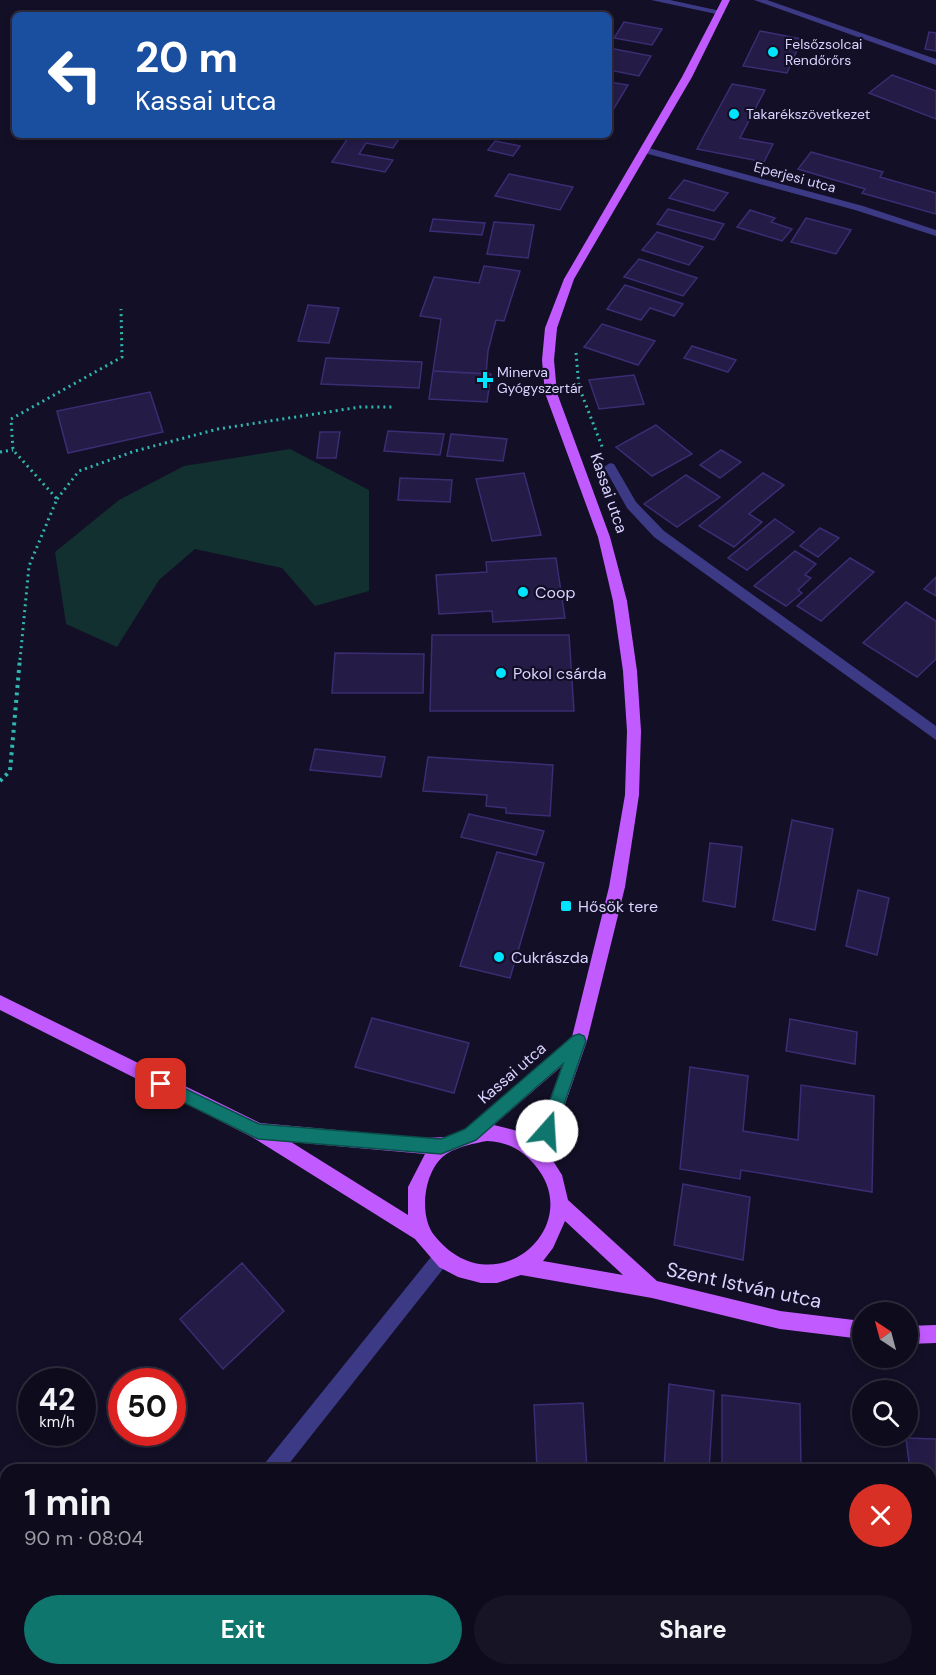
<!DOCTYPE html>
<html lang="en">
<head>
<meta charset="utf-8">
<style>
	:root { --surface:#0e0b1c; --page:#171425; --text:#f1f3f6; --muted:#9b9ba3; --line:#2e2b3b; --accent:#0f766e }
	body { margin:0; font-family:"DM Sans",sans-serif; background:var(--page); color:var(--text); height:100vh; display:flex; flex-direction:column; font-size:22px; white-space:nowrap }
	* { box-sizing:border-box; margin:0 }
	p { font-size:20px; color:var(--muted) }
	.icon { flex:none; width:33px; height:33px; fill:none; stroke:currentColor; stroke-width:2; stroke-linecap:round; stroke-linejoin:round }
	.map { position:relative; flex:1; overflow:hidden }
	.drawer { position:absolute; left:0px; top:1464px; width:936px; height:212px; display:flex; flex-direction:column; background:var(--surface); border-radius:18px 18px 0 0; box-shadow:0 3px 9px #0003,0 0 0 2px var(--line) }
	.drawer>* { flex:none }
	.top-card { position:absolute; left:12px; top:12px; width:600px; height:126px; border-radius:9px; box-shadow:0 3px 9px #0003,0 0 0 2px var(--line); background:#1a4fa0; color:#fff; overflow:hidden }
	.needle { width:39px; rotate:324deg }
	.fabs { position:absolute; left:852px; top:1302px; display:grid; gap:12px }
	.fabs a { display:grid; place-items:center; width:66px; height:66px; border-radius:50%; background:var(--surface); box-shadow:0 3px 9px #0003,0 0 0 2px var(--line); font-size:30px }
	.speed { position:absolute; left:18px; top:1368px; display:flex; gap:12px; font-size:30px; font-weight:700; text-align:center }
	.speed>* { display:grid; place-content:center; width:78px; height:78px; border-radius:50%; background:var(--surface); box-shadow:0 3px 9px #0003,0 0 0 2px var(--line); line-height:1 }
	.speed small { font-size:15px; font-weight:400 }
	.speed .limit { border:9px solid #d22; background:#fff; color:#111 }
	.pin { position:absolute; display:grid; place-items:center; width:51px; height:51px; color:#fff; margin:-26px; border-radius:12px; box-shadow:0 3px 9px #0006 }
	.me { position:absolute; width:66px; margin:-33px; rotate:19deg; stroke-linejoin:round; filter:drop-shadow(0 0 4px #0008) }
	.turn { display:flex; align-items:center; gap:21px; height:126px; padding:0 24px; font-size:27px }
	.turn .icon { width:78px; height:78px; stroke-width:2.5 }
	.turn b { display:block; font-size:42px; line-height:51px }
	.round { display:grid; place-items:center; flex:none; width:63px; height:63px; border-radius:32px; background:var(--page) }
	.headline { display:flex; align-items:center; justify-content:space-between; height:102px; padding:0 24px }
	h1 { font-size:36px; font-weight:700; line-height:45px }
	.cta { display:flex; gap:12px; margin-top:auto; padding:12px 24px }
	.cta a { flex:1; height:69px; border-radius:36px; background:var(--accent); color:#fff; font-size:24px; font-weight:700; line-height:69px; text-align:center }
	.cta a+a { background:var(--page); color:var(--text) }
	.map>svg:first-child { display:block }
	.green { fill:#12302f }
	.building { fill:#241b47; stroke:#3b2d73; stroke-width:1.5 }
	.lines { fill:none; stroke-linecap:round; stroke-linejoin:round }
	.path-far1 { stroke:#2fb8b0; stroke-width:3; stroke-dasharray:2 4; stroke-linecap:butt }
	.path { stroke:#2fb8b0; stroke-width:4; stroke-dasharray:3 4.5; stroke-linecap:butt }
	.minor { fill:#3d3a85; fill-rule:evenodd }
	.major { fill:#c25bff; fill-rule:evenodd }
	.route { fill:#0f766e; stroke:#0a4d48; stroke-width:1.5 }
	.poi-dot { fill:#00e5ff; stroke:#130f26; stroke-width:2 }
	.labels { text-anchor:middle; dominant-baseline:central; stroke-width:4.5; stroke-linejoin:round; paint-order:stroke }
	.far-poi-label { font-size:14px; fill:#d9d4ff; stroke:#130f26; text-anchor:start }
	.far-street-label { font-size:14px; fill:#d9d4ff; stroke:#130f26 }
	.street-label { font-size:16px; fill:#d9d4ff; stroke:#130f26 }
	.poi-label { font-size:16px; fill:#d9d4ff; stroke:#130f26; text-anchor:start }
	.near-street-label { font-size:20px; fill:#d9d4ff; stroke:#130f26 }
</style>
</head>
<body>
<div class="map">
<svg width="936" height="1675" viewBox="0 0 936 1675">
	<rect width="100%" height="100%" fill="#130f26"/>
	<path class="green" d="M290,449L369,490V591L315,606L282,568L195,549L159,580L117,647L66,624L55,552L119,500L184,466Z"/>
	<path class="building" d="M624,22L662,29L652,45L614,38Z
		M760,31L802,39L787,73L743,66Z
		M929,32L936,33V51L925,49Z
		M609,48L651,56L639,76L609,70Z
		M892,75L936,91V119L869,93Z
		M609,82L628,85L613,110L609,109Z
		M732,84L765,90L740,138L773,144L764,162L697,149Z
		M350,135H379L399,139L393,148L366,143L359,154L393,160L385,172L332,162Z
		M495,141L520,146L513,156L488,150Z
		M811,152L883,172L880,177L936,193V214L862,193L865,189L798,169Z
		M509,174L573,187L560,210L495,196Z
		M684,180L728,193L714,211L669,198Z
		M668,209L724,224L714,240L657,224Z
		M750,210L775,218L771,222L792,229L782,241L737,227Z
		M806,218L851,230L836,254L791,242Z
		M433,219L485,223L482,235L430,231Z
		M494,222L534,225L528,258L487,254Z
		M657,232L703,247L689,265L642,250Z
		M639,259L697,278L683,296L624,277Z
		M484,266L520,271L504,321L496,320L488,351L486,374L433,371L441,319L420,316L434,277L479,283Z
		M625,285L683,304L674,316L650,308L641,320L607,309Z
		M308,305L339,308L329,343L298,341Z
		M602,324L655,341L638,365L584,347Z
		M692,346L736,360L728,372L684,358Z
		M326,358L422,362L419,388L321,384Z
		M433,371L491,374L487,402L429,399Z
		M634,375L644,404L599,409L589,380Z
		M150,392L163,432L68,453L57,411Z
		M656,425L692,454L652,476L616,447Z
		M388,431L444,434L440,455L384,451Z
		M320,432H340L336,458H317Z
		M451,434L507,439L503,461L447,456Z
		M721,450L741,462L720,478L700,465Z
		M524,473L541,535L492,541L476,479Z
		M763,473L784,485L749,514L762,522L734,547L699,526Z
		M686,475L720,497L677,527L644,504Z
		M400,478L452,480L450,502L398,500Z
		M775,519L794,532L747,570L728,558Z
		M820,528L839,538L818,557L800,546Z
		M795,551L816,564L805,575L811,578L798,590L802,593L786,606L754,586Z
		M556,558L565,618L493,622L492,611L439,614L436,575L487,572L486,562Z
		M850,558L874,572L821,621L797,606Z
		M936,577V596L924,589Z
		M906,602L936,621V659L917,677L863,643Z
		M432,635H569L574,711H430Z
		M335,653L424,654L423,693H332Z
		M315,749L385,757L381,777L310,770Z
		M428,757L553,765L550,816L506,813V808L486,806L487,795L423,791Z
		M469,814L544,831L536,855L461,837Z
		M792,820L833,829L815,930L773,920Z
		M710,843L742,847L735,907L703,901Z
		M497,852L544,863L510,978L460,966Z
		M858,890L889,898L877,955L846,946Z
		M372,1018L469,1043L454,1093L355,1067Z
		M790,1019L857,1032L855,1064L786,1051Z
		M690,1067L748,1076L743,1131L798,1140L801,1085L874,1096L872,1192L741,1170L740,1179L680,1169Z
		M683,1184L750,1197L743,1260L674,1245Z
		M242,1263L284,1311L223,1369L180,1319Z
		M669,1384L714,1391L709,1470H664Z
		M722,1395L800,1404L801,1470H722Z
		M583,1403L587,1470H537L534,1405Z
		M906,1438L936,1439V1588H930V1470H910Z"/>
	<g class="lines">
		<path class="path-far1" d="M576,353L579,387L603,449
			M0,452L13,450
			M57,499L79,471L135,451L218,429L360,407H394
			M20,660L29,566L57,499L13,450L11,419L122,357L121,309"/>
		<path class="path" d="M0,781L10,771L20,658"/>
		<path class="minor" d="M651,0H670L725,12L721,15Z
			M754,0H767L936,59V65Z
			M645,147L863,206L936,230V236L855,210L641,152V148Z
			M610,463L614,464L636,502L664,531L936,726V740L654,537L627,508L604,467Z
			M441,1249L447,1252L450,1258L447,1264L284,1470H262L265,1463L435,1252Z
			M101,1670H125L122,1675H98Z"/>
		<path class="major" d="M722,0H730L692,77L574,279L557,328L554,360L557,393L610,537L627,601L637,671L641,731L639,795L625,887L587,1041L548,1153L562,1175L568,1200L657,1281L780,1311L862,1321V1339L780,1329L652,1298L521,1275L497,1283H481L458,1277L439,1267L415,1239L252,1137L0,1010V995L260,1123L424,1138L446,1137L464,1131L572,1037L609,887L625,795L627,731L623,671L613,601L598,537L545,393L542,360L545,328L564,279L682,77ZM562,1066L535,1141L514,1130L494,1125ZM487,1141C507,1142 521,1149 534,1164C589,1226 493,1310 434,1235C418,1215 424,1167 448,1153C458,1147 475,1143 487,1141ZM291,1142L425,1154L408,1187V1215ZM565,1221L623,1275L543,1261L553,1248Z
			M936,1325V1343L908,1344V1326Z"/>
	</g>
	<path class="route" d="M579,1034L584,1036L586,1041L553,1136L547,1139L542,1136L539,1131L563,1064L476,1140L441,1154L258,1139L156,1089L154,1084L156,1079L161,1077L259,1124L441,1139L465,1129L573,1036Z"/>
	<g class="poi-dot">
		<circle cx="773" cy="52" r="6"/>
		<circle cx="734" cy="114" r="6"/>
		<path d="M482 371h6v6h6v6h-6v6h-6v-6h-6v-6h6z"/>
		<circle cx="523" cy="592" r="6"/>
		<circle cx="501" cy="673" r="6"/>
		<rect x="560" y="900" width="12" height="12" rx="3"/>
		<circle cx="499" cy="957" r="6"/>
	</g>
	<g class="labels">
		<g class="far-poi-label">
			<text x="785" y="44">Felsőzsolcai<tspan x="785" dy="16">Rendőrőrs</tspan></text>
			<text x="746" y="114">Takarékszövetkezet</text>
			<text x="497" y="372">Minerva<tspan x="497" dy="16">Gyógyszertár</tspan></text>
		</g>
		<g class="far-street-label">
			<text transform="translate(795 177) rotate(15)">Eperjesi utca</text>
		</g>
		<g class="street-label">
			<text transform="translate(609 493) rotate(71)">Kassai utca</text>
			<text transform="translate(512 1073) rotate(-41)">Kassai utca</text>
		</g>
		<g class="poi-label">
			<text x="535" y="592">Coop</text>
			<text x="513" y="673">Pokol csárda</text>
			<text x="578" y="906">Hősök tere</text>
			<text x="511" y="957">Cukrászda</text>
		</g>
		<g class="near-street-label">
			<text transform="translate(744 1285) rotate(12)">Szent István utca</text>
		</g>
	</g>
</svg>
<div class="fabs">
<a><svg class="needle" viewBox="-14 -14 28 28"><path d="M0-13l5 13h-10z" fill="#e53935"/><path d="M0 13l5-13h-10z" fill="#9b9ba3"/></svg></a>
<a><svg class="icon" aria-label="search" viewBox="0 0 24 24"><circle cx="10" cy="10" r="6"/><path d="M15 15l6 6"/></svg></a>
</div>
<div class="speed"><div>42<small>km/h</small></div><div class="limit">50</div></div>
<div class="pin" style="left:161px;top:1084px;background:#d93025"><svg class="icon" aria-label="arrive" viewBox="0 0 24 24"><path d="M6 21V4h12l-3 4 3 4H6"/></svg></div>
<svg class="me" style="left:547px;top:1131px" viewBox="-20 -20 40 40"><circle r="19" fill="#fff"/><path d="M0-13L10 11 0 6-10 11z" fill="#0f766e"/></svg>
<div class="top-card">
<div class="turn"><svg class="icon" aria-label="left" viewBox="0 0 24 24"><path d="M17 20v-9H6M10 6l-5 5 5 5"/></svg><div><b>20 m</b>Kassai utca</div></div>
</div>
<section class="drawer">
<div class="headline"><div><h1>1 min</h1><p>90 m · 08:04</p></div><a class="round" style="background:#d93025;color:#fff"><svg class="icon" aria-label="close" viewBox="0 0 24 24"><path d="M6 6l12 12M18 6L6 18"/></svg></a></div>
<div class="cta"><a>Exit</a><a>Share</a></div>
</section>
</div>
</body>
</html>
